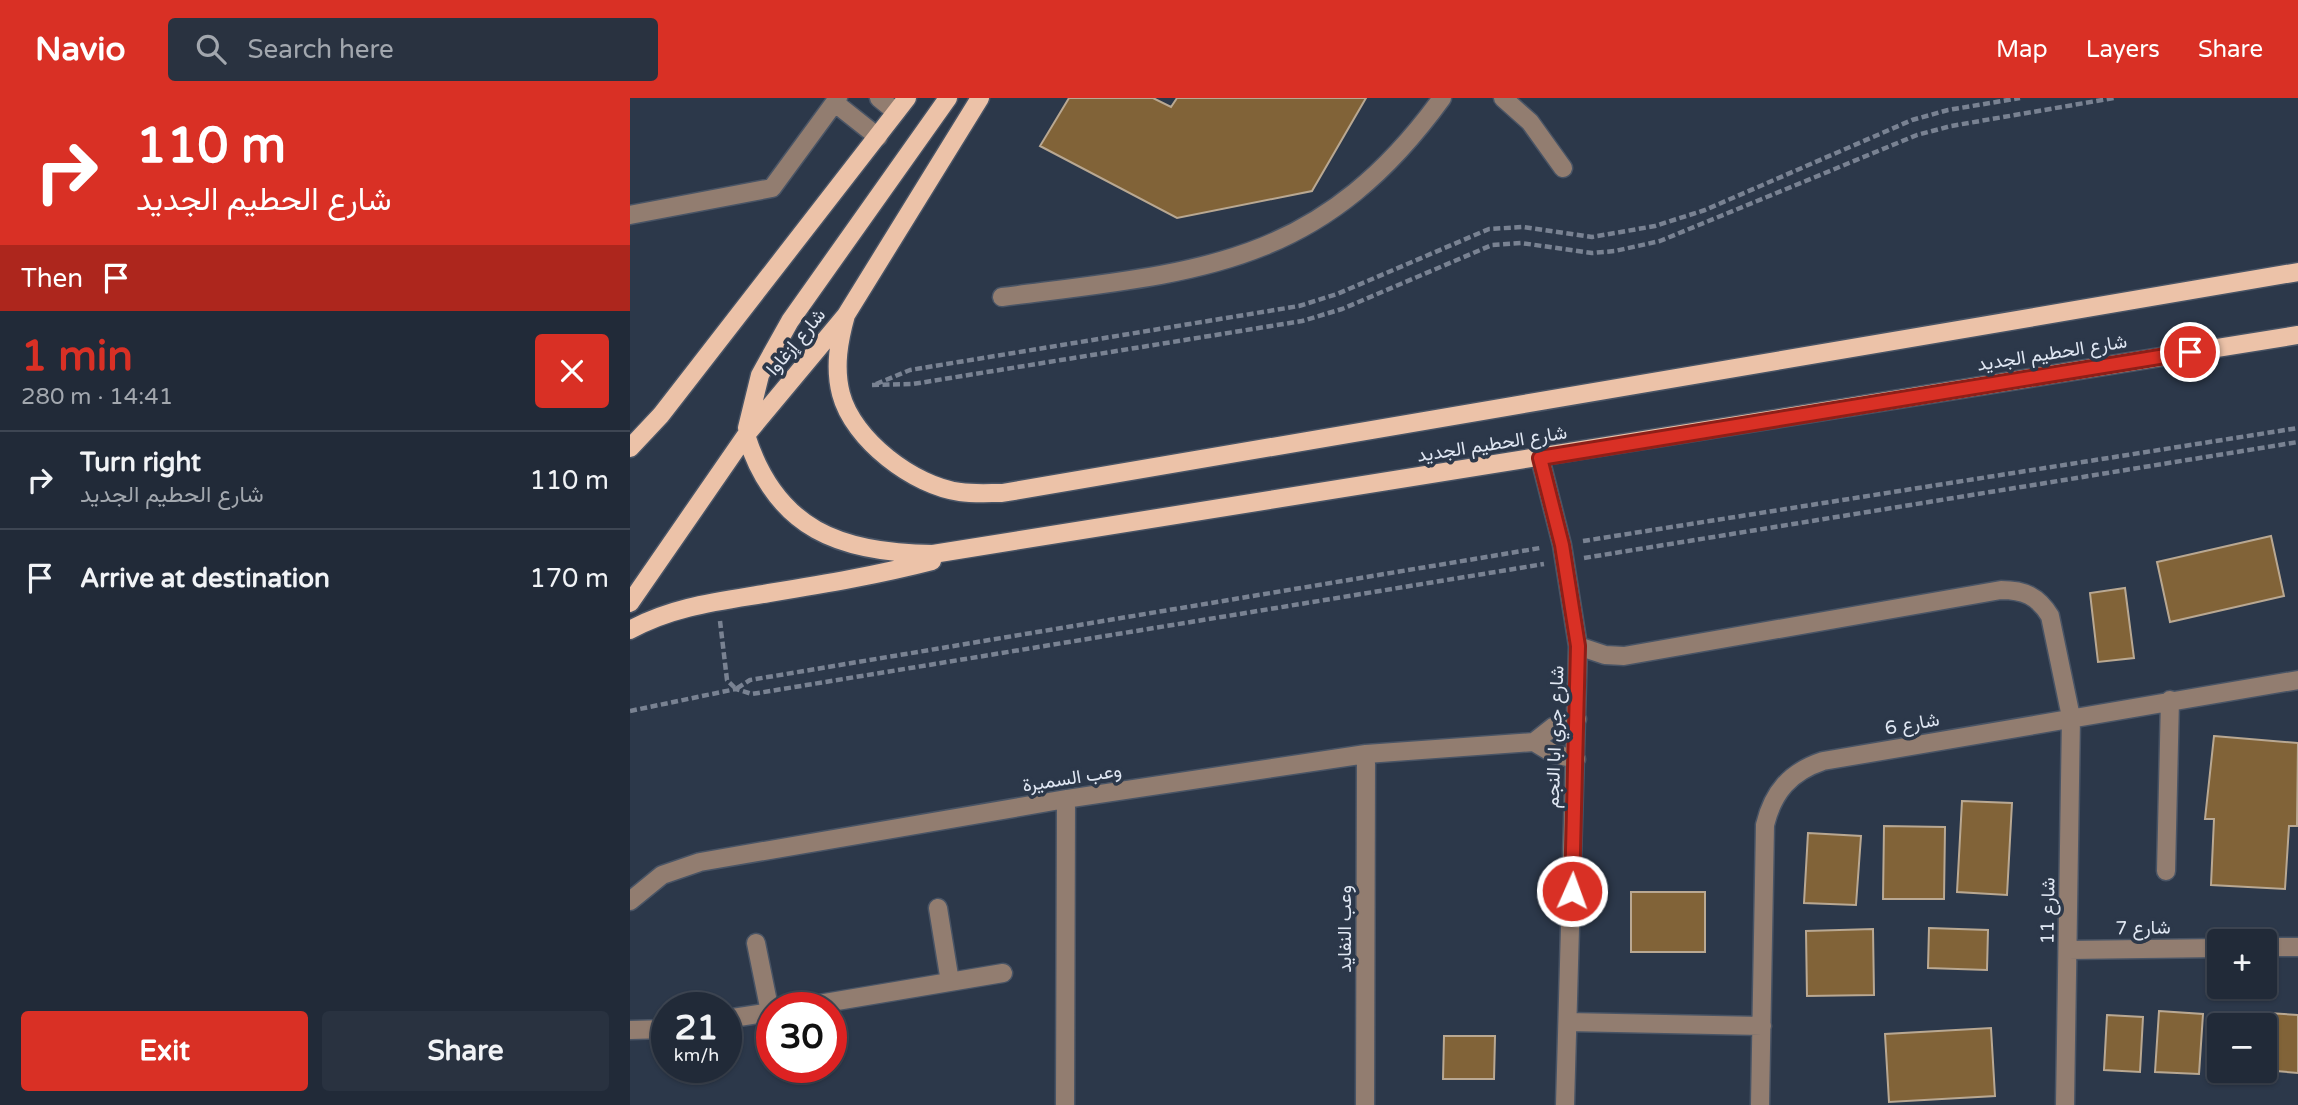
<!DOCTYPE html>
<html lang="en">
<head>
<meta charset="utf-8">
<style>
	:root { --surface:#212a38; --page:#293240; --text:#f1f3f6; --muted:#a2a7ae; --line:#3e4653; --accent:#d93025 }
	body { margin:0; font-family:"Varela Round",Vazirmatn,sans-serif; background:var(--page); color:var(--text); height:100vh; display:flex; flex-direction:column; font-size:26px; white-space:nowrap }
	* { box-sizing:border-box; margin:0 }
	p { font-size:23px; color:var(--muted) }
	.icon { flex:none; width:38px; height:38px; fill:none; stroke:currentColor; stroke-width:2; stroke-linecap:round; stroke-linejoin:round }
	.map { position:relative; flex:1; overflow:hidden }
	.side { display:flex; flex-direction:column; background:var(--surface); width:630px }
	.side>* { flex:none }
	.hud { background:#d93025; color:#fff; overflow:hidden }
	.fabs { position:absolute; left:1577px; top:831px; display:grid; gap:14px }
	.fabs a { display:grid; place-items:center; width:70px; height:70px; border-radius:7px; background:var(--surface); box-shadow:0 2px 5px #0004,0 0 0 2px var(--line); font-size:35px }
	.speed { position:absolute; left:21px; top:894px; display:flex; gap:14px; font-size:35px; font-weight:700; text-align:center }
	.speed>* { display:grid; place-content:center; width:91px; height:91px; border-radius:50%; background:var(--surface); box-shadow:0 2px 5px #0004,0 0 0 2px var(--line); line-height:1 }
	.speed small { font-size:18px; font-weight:400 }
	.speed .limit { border:10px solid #d22; background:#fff; color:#111 }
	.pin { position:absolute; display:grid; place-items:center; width:60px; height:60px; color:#fff; margin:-30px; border:4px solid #fff; border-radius:50%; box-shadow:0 2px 7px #0007 }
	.me { position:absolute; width:77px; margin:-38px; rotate:2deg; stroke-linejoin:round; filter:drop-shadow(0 0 5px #0008) }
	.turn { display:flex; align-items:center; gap:24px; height:147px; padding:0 21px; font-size:32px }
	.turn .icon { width:91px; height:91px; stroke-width:2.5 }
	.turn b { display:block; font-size:49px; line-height:60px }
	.then { display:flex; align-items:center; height:66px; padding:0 21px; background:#0003; gap:14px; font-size:26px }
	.round { display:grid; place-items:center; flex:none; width:74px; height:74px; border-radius:7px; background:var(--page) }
	.overview { display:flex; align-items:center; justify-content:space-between; height:119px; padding:0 21px }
	h1 { font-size:42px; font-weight:800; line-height:52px; color:var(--accent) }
	.primary-button { display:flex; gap:14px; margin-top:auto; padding:14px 21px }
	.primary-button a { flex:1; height:80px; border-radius:7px; background:var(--accent); color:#fff; font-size:28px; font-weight:800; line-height:80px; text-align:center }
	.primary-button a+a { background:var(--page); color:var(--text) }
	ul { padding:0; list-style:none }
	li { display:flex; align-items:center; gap:21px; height:98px; padding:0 21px; border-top:2px solid var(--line) }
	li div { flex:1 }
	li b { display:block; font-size:26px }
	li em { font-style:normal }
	header { display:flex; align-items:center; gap:42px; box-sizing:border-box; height:98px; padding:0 35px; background:var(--accent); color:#fff }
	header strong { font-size:33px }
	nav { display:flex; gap:38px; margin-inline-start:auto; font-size:24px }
	.search { width:490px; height:63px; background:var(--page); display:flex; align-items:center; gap:18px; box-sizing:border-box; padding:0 24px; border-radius:7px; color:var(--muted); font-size:26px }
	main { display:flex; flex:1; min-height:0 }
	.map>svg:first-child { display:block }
	.building { fill:#816338; stroke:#b9a892; stroke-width:2 }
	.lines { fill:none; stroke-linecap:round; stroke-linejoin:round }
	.minor-casing { stroke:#495465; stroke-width:21 }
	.major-casing { stroke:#495465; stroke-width:21 }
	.path { stroke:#798292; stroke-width:4.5; stroke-dasharray:7 3.5; stroke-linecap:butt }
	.minor { stroke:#927d70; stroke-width:18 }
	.major { stroke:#ecc2a8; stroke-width:18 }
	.route-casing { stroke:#8d1f18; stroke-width:18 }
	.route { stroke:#d93025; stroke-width:12 }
	.labels { text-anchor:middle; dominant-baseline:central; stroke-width:7; stroke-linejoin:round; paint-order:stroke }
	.street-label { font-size:19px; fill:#e0e7f3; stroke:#2c384a }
</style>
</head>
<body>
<header>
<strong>Navio</strong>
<div class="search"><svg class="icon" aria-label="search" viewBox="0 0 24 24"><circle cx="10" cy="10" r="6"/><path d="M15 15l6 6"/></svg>Search here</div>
<nav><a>Map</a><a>Layers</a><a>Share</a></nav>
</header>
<main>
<section class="side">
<div class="hud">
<div class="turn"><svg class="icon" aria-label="right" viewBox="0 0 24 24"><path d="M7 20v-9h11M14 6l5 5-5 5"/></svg><div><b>110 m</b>شارع الحطيم الجديد</div></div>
<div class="then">Then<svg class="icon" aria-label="arrive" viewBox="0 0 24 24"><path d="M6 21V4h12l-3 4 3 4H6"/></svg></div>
</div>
<div class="overview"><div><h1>1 min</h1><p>280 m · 14:41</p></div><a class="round" style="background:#d93025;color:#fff"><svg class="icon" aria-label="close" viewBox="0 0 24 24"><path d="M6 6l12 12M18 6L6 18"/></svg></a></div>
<ul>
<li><svg class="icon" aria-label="right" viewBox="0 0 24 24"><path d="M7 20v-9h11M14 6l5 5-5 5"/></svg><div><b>Turn right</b><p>شارع الحطيم الجديد</p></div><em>110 m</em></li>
<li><svg class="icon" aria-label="arrive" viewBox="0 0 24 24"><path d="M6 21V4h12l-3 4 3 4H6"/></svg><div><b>Arrive at destination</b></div><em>170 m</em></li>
</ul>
<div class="primary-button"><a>Exit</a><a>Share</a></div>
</section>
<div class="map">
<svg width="1668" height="1007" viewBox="0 0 1668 1007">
	<rect width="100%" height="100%" fill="#2c384a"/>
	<path class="building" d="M439,0H523L541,9L547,0H736L682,93L547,120L410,48Z
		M1641,438L1654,498L1540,524L1527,464Z
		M1495,490L1504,560L1468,564L1460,495Z
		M1584,638L1668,645L1667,728H1659L1655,791L1581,787L1584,721H1575Z
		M1332,703L1382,705L1377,797L1327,794Z
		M1254,728L1315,729L1314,801H1253Z
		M1178,735L1231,738L1226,807L1174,805Z
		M1001,794H1075V854H1001Z
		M1299,830L1358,832L1357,872L1298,870Z
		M1243,831L1244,897L1177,898L1176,833Z
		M1529,913L1573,916L1569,976L1525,974Z
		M1638,915L1668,917V975L1634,972Z
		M1477,917L1513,919L1510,974L1474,972Z
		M1587,919L1624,921V928H1589V973H1621V978L1584,977Z
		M1361,930L1365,998L1259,1004L1255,936Z
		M814,938H865L864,981H813Z"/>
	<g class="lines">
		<defs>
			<path id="minor" d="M249,0L266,14
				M873,0L900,24L933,70
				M205,5L248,39
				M0,117L142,90L208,0
				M372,199C565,174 688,171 812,0
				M910,360L932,447L948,548L935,1007
				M948,548L975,557L994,558L1371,492C1394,492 1408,498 1420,518L1441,619L1435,1007
				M904,644L924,656L946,661
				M1536,773L1540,602
				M0,803L32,777L70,764L436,701L736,656L904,644L923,629L947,621
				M308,810L320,884
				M126,845L140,914
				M1634,849H1668
				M1438,852L1589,850
				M165,910L373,875
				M96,921L142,914
				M938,924L1132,928
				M0,932L37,931
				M435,1007L436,701
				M735,1007L736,656
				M1130,1007L1135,727C1143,694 1160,674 1193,663L1668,582"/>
			<path id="major" d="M216,217C209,242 204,269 211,296C223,342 284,388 330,394C343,396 359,395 372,395L1668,174
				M117,330L130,277L160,223L318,0
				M116,337C146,432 211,455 303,456L1668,237
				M0,350L31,317L277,0
				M0,505L116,337L216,217L350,0
				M0,532C43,508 91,503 139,495C194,486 248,477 302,463"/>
		</defs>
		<use href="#minor" class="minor-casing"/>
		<use href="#major" class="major-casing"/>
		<path class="path" d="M246,286L280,272L669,208L707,196L859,131L893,129L962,139L1025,128L1075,112L1282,22L1318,12L1390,0
			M242,287L283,286L672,223L712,211L862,147L891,145L962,155L985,153L1030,143L1287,37L1321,28L1484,0
			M953,443L1668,330
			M954,460L1668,344
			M90,523L97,582L106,591L120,582L910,450
			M0,613L106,591L122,596L914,466"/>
		<use href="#minor" class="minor"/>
		<use href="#major" class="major"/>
	</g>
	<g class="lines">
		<defs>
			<path id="route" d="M942,793L948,548L932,447L910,360L1560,254"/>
		</defs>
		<use href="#route" class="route-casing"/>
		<use href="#route" class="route"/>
	</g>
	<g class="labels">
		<g class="street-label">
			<text transform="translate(166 244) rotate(-50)">شارع إزغاوا</text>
			<text transform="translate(1422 255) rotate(-9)">شارع الحطيم الجديد</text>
			<text transform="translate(862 346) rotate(-9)">شارع الحطيم الجديد</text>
			<text transform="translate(1282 626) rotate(-10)">شارع 6</text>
			<text transform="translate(925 639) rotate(-88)">شارع جري ابا النجم</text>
			<text transform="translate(442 680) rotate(-9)">وعب السميرة</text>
			<text transform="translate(1418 813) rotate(-89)">شارع 11</text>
			<text transform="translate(1513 830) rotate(-1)">شارع 7</text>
			<text transform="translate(715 831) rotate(-90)">وعب النفايد</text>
		</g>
	</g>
</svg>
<div class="fabs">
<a>+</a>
<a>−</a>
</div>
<div class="speed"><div>21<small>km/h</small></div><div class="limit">30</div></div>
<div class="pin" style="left:1560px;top:254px;background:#d93025"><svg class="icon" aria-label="arrive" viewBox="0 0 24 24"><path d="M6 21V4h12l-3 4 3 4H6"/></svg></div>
<svg class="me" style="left:942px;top:793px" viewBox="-20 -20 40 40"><circle r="17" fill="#d93025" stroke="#fff" stroke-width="3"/><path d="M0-11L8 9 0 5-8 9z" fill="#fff"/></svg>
</div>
</main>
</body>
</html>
